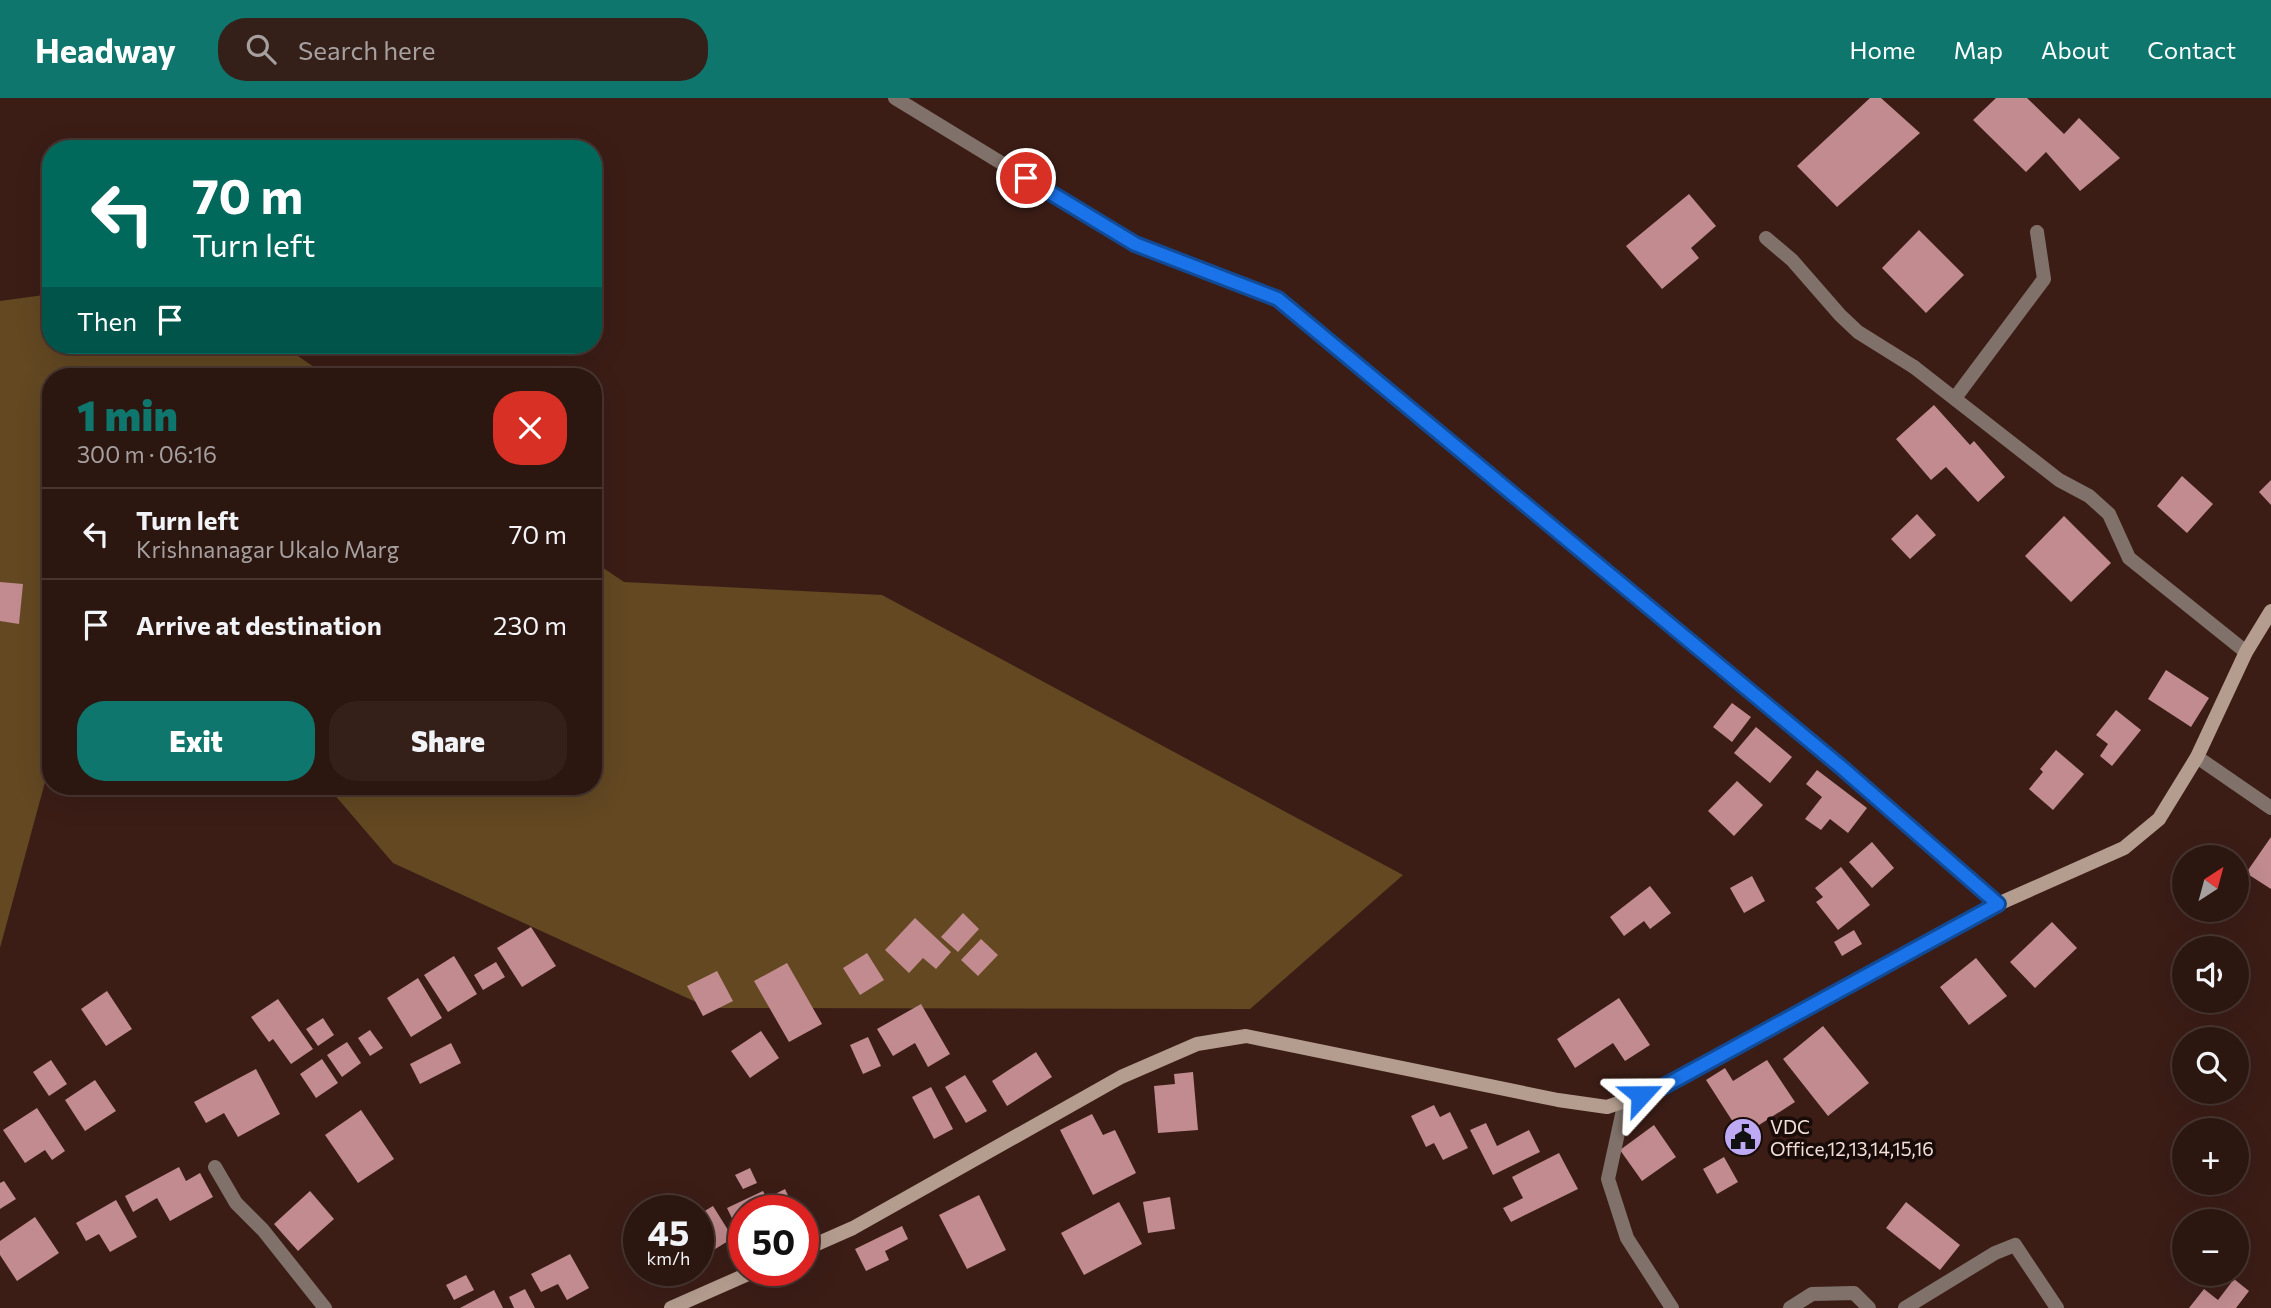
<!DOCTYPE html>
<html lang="en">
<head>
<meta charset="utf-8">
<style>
	:root { --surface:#2c1610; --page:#341f19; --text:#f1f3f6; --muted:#a69f9f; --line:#483530; --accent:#0f766e }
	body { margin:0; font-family:Commissioner,sans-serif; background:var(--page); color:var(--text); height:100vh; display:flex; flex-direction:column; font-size:26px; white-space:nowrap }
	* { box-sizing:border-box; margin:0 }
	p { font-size:23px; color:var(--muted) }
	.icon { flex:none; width:38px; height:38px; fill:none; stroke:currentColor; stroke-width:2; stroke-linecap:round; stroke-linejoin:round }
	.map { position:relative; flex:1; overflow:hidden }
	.panel { position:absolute; left:42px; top:270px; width:560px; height:427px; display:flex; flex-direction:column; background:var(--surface); border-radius:28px; box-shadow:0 7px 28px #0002,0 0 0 2px var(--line) }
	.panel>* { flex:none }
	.banner { position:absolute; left:42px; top:42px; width:560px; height:214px; border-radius:28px; box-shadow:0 7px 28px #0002,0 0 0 2px var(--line); background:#00695c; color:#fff; overflow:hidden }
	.needle { width:46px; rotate:36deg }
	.fabs { position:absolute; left:2172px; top:747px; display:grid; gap:14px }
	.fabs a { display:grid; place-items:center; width:77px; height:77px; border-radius:50%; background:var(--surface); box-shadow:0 7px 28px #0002,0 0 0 2px var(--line); font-size:35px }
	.speed { position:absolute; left:623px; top:1097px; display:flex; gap:14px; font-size:35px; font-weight:700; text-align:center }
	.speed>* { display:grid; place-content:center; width:91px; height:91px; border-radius:50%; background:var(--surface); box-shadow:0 7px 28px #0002,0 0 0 2px var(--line); line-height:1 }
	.speed small { font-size:18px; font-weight:400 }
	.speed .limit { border:10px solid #d22; background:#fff; color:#111 }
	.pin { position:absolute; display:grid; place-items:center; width:60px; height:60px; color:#fff; margin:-30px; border:4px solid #fff; border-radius:50%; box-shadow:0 2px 7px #0007 }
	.me { position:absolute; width:77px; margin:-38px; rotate:66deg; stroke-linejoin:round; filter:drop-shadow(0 0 5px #0008) }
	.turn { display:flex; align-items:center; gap:24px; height:147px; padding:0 35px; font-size:32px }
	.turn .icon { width:91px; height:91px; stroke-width:2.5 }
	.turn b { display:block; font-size:49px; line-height:60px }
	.then { display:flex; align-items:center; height:66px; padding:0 35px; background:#0003; gap:14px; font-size:26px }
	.round { display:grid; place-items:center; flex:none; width:74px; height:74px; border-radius:28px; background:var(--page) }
	.summary { display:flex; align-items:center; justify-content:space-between; height:119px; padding:0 35px }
	h1 { font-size:42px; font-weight:800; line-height:52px; color:var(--accent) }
	.button { display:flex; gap:14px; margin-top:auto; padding:14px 35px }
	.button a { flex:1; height:80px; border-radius:28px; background:var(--accent); color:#fff; font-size:28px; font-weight:800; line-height:80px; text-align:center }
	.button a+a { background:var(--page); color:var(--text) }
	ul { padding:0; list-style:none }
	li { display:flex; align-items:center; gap:21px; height:91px; padding:0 35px; border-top:2px solid var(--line) }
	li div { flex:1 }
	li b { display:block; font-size:26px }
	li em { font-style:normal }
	header { display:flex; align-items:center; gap:42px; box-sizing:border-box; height:98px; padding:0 35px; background:var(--accent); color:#fff }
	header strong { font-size:33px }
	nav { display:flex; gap:38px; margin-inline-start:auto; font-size:24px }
	.search { width:490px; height:63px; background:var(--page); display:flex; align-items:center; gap:18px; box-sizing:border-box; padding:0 24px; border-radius:28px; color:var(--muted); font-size:26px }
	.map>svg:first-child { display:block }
	.forest { fill:#634822 }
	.building { fill:#c18b8f }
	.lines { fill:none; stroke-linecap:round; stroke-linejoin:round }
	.service { stroke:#80726a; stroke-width:14 }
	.minor { stroke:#80726a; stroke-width:14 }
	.secondary { stroke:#b49d8f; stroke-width:14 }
	.route-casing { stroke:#114b97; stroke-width:18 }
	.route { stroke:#1a73e8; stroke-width:12 }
	.labels { text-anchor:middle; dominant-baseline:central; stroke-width:7; stroke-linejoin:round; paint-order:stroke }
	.poi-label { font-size:19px; fill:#f3ded9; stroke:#190c08; text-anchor:start }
</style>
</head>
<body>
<header>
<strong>Headway</strong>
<div class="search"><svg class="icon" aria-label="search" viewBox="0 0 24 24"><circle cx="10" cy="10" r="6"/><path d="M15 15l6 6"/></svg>Search here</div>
<nav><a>Home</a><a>Map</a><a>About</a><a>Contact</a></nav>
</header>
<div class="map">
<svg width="2271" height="1210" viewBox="0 0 2271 1210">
	<rect width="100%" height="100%" fill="#3b1d16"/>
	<path class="forest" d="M51,196V247H282L327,278H51V662L0,850V203Z
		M593,463L624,484L882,497L1403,777L1250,911L709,910L393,765L327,688H593Z"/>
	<path class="building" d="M1870,0H1881L1920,35L1837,109L1797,68Z
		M1996,0H2027L2064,36L2079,20L2120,60L2080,93L2046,54L2026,74L1973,22Z
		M1689,96L1716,128L1691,150L1699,160L1662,191L1626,148Z
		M1919,132L1964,177L1926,215L1882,170Z
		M1934,307L1970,347L1974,343L2005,379L1978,404L1946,369L1931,382L1896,341Z
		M2182,378L2213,406L2187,435L2157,408Z
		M2271,382V407L2259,394Z
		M1917,416L1936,437L1910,461L1891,441Z
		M2064,418L2111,465L2071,504L2025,458Z
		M0,484L23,486L19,526L0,523Z
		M2166,572L2209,600L2191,629L2148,601Z
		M1732,605L1751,619L1732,644L1713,629Z
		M2116,612L2141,632L2112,668L2100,658L2108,646L2096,637Z
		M1756,629L1792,659L1770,685L1734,655Z
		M2056,652L2084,676L2053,712L2029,691L2043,674L2040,671Z
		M1817,672L1867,710L1848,735L1830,721L1821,732L1805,721L1822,699L1806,686Z
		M1737,683L1763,707L1734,738L1708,713Z
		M2271,739V791L2246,775Z
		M1872,744L1894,770L1872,790L1849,764Z
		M1841,769L1870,807L1838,832L1816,804L1823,799L1815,790Z
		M1752,778L1765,803L1744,815L1730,790Z
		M1650,788L1671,815L1650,831L1644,823L1624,838L1610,819Z
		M963,815L979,831L958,854L941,839Z
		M915,820L951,854L936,871L923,860L909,875L885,852Z
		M2052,824L2077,850L2035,890L2010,864Z
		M531,829L556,868L522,889L497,850Z
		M1854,832L1862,846L1842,858L1834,844Z
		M981,841L998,857L978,878L961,862Z
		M867,855L884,882L860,897L843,870Z
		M454,858L477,896L448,914L424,877Z
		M1976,860L2007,898L1969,927L1940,889Z
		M496,864L505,879L483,892L474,877Z
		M787,865L822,926L789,944L754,883Z
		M717,873L733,903L703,918L687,888Z
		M418,880L442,920L411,939L387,900Z
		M107,893L132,931L106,948L81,911Z
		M1619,900L1650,947L1625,963L1613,945L1575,970L1557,941Z
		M278,901L313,951L291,966L273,941L269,944L251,919Z
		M921,906L950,956L928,969L915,945L893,958L877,931Z
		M323,920L334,937L318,948L306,931Z
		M1823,928L1869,985L1828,1018L1783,961Z
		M370,932L383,950L370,958L358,940Z
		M761,933L779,960L750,980L731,953Z
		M868,939L881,968L863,976L850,947Z
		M347,944L361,965L342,979L327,957Z
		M451,945L461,965L420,986L410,966Z
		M1036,954L1052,979L1007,1008L992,983Z
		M322,961L338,985L316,1000L300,976Z
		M51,962L67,986L49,998L33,974Z
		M1767,962L1795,1004L1742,1038L1706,982L1725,970L1733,983Z
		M256,971L280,1016L238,1039L224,1015L206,1025L194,1004Z
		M1193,974L1198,1032L1158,1035L1154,988L1175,986L1174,976Z
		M965,977L987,1013L966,1025L945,989Z
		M95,982L116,1013L85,1033L65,1002Z
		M931,989L953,1031L934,1041L912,999Z
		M1434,1007L1440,1019L1450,1014L1468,1050L1443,1062L1434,1045L1426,1049L1411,1018Z
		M37,1010L65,1053L52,1062L45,1052L25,1065L3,1032Z
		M361,1012L394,1061L358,1085L325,1037Z
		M1092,1016L1103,1037L1115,1032L1136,1075L1093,1097L1060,1032Z
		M1486,1025L1497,1048L1529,1032L1540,1054L1493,1077L1470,1032Z
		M1654,1027L1676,1059L1642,1083L1620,1052Z
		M1559,1055L1578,1091L1511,1124L1503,1110L1523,1100L1512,1079Z
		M1724,1059L1738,1084L1717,1096L1703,1071Z
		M179,1069L186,1083L200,1075L213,1099L170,1123L157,1100L133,1114L125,1098Z
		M750,1070L757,1085L743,1091L735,1077Z
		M4,1083L16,1101L0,1111V1085Z
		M785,1091L794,1110L781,1113L773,1097Z
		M310,1093L334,1121L298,1153L274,1126Z
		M763,1093L773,1113H744V1138L741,1139L727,1110Z
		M979,1097L1006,1152L967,1171L939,1117Z
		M1170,1099L1175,1131L1148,1135L1143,1104Z
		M116,1102L137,1139L110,1154L99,1136L86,1143L76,1125Z
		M1119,1104L1142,1146L1084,1177L1061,1135Z
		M1906,1104L1960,1147L1940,1172L1886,1130Z
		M713,1108L733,1140L712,1153L698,1132V1117Z
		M35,1119L59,1155L17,1183L0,1157V1143Z
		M902,1128L908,1141L885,1153L889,1162L866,1173L855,1151Z
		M570,1156L589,1190L567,1202L558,1186L541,1194L531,1176Z
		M466,1177L474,1192L454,1202L446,1187Z
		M2234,1181L2249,1193L2236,1210H2189L2204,1191L2218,1202Z
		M525,1191L535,1210H514L509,1199Z
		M494,1192L503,1210H460Z"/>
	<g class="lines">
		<path class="service" d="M1766,140L1792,162L1840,217L1858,234L1914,269
			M1955,300L2044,181L2037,134
			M215,1069L236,1105L263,1132L325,1210"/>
		<path class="minor" d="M895,0L1134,146L1278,201L1840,668L1998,806
			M1914,269L2059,382L2089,398L2109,416L2129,460L2246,554
			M2197,659L2271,710
			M1625,1003L1608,1081L1627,1140L1672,1210
			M1790,1210L1812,1196L1854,1195L1869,1210
			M1905,1210L1995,1155L2015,1147L2057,1210"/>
		<path class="secondary" d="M803,1152L853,1130L1121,979L1197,946L1246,938L1558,1002L1607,1009L1657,992L1998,806L2124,750L2159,721L2197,659L2246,554L2271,513
			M671,1210L757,1172"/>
	</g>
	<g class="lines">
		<defs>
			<path id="route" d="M1026,80L1135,146L1278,201L1840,668L1998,806L1657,992L1641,997"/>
		</defs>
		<use href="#route" class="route-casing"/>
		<use href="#route" class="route"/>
	</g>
	<defs>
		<symbol id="civic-disc" viewBox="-11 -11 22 22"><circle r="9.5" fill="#bea9f5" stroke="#190c08"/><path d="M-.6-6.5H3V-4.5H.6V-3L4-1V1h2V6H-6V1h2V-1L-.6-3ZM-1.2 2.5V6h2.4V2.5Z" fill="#111"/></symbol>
	</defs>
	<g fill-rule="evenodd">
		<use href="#civic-disc" x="1721" y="1017" width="44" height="44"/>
	</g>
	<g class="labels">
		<g class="poi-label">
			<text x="1770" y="1028">VDC<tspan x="1770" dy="22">Office,12,13,14,15,16</tspan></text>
		</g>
	</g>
</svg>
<div class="fabs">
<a><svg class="needle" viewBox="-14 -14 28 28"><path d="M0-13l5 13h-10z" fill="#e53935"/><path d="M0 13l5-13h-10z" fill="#a69f9f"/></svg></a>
<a><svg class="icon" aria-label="sound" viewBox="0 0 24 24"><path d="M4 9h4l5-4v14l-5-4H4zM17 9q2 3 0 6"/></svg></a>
<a><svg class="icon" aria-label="search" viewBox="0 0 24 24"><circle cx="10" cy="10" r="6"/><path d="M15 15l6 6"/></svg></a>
<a>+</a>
<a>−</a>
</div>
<div class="speed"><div>45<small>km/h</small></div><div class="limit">50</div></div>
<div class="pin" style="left:1026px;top:80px;background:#d93025"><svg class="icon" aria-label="arrive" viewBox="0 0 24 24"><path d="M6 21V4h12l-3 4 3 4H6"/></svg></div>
<svg class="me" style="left:1641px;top:997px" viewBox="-20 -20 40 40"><path d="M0-17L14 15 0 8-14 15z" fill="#1a73e8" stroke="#fff" stroke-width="4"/></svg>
<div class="banner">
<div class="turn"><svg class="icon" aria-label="left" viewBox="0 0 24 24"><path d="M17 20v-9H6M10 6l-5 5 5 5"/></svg><div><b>70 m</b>Turn left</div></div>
<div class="then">Then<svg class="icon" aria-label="arrive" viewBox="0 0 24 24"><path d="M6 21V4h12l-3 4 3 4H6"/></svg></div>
</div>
<section class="panel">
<div class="summary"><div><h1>1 min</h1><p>300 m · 06:16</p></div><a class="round" style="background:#d93025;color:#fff"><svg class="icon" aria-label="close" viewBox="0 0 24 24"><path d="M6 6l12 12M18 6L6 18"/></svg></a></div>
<ul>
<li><svg class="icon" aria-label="left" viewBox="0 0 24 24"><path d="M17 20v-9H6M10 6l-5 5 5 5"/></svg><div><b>Turn left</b><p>Krishnanagar Ukalo Marg</p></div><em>70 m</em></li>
<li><svg class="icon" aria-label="arrive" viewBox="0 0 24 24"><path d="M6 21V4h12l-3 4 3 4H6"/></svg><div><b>Arrive at destination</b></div><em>230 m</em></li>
</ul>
<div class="button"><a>Exit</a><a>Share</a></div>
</section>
</div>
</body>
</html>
